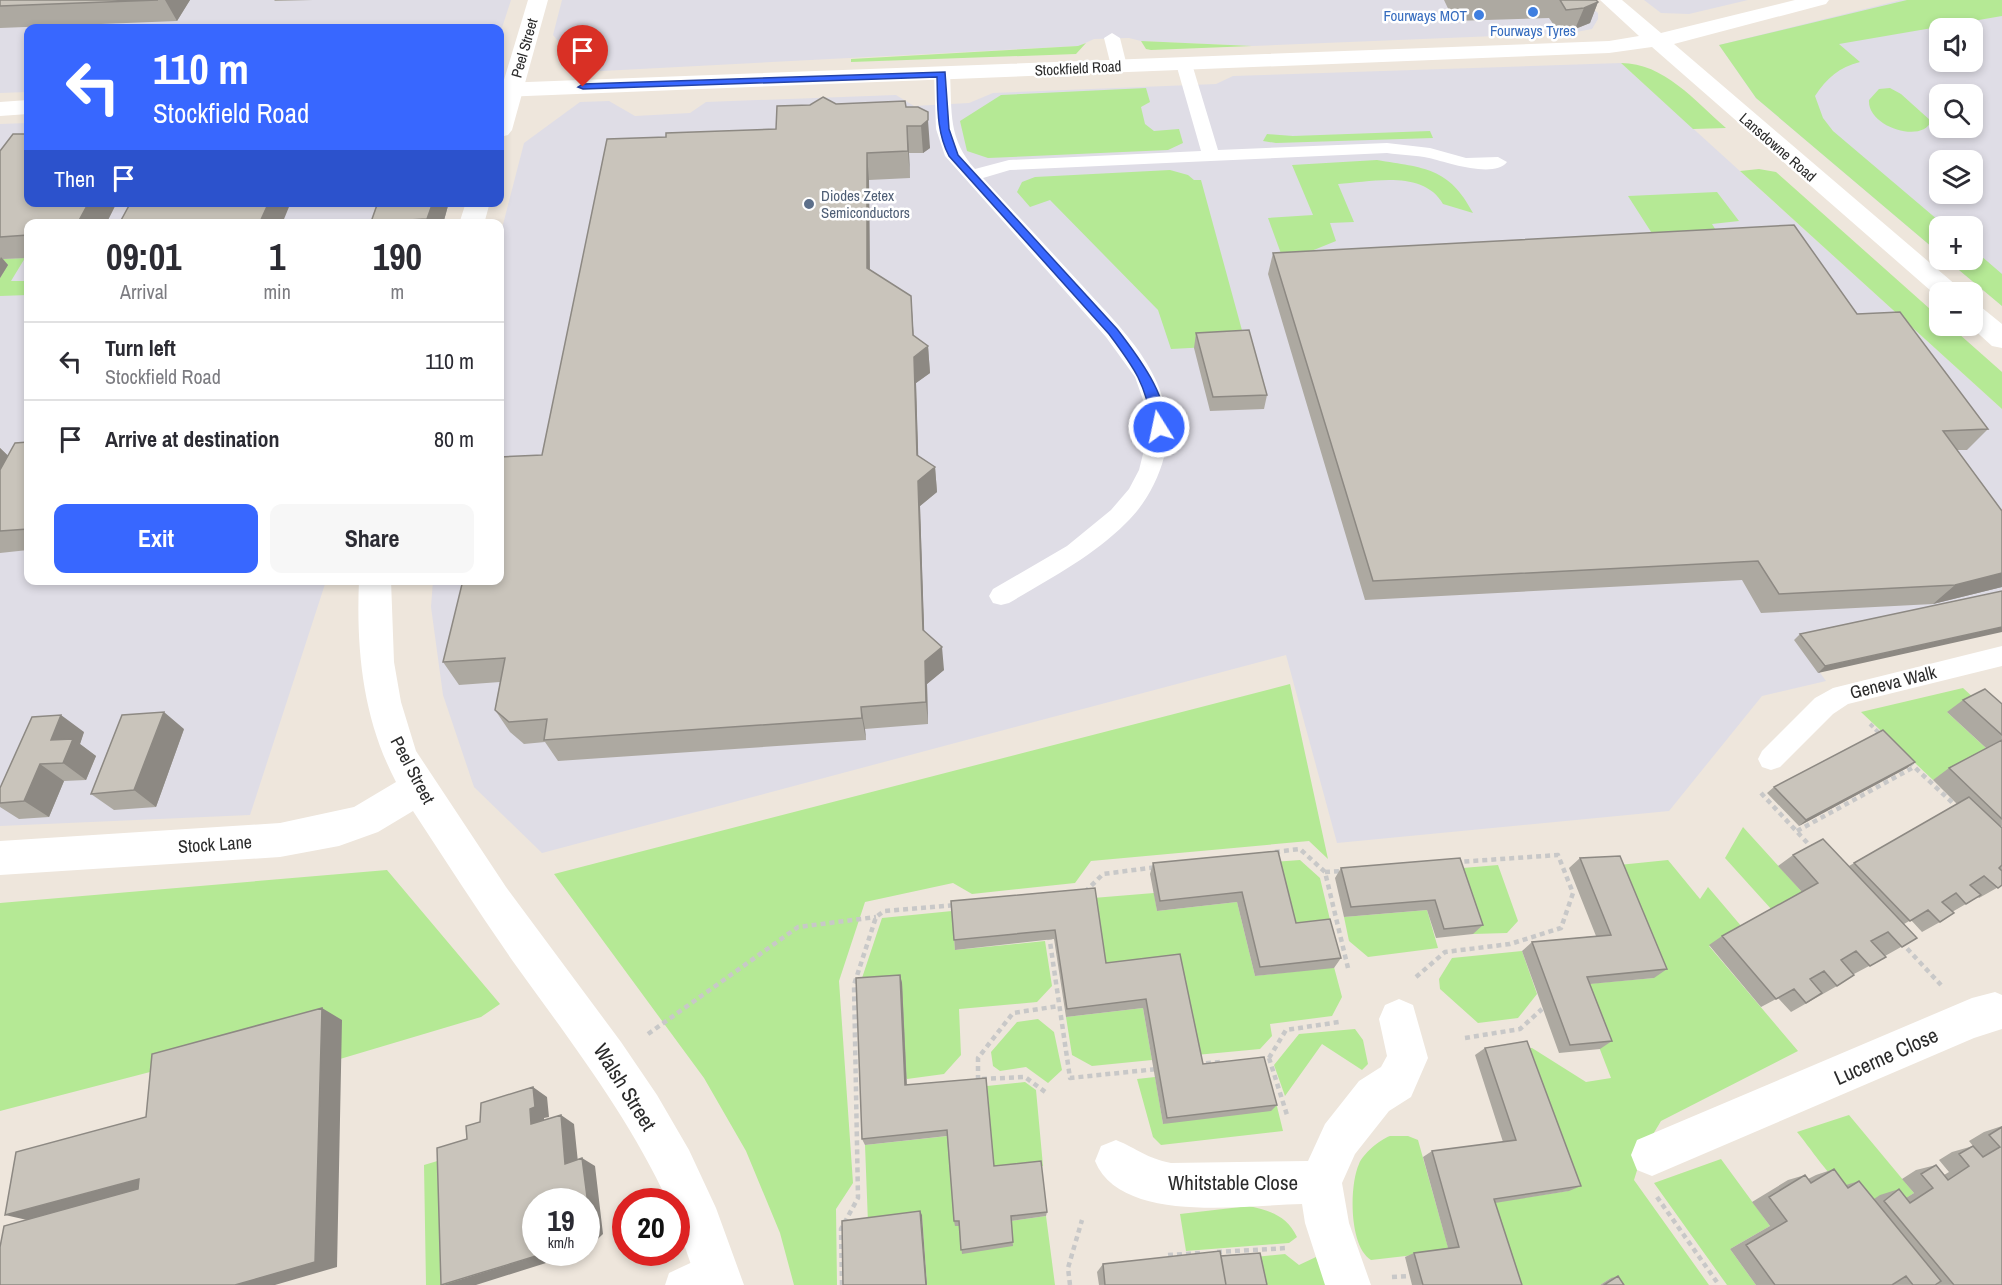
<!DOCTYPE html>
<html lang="en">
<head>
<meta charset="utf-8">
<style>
	:root { --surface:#fff; --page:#f7f7f7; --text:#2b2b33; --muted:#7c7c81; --line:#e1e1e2; --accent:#3867ff }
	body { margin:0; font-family:"Archivo Narrow",sans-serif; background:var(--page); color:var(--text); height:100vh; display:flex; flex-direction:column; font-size:22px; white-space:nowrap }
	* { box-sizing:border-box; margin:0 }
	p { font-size:20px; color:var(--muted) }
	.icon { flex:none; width:33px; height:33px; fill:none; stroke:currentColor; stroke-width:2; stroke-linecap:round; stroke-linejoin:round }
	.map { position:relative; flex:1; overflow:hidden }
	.panel { position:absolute; left:24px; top:219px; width:480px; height:366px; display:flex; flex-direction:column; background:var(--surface); border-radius:12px; box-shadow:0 3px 9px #0003 }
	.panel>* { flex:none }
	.top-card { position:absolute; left:24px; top:24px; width:480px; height:183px; border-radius:12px; box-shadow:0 3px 9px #0003; background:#3867ff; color:#fff; overflow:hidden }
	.controls { position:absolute; left:1929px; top:18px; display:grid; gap:12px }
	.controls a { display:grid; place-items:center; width:54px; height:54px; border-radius:12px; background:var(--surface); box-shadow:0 3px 9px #0003; font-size:30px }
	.speed { position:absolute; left:522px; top:1188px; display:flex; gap:12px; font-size:30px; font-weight:700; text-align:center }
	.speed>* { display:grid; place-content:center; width:78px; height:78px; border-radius:50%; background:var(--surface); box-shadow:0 3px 9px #0003; line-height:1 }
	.speed small { font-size:15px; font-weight:400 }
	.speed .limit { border:9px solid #d22; background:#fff; color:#111 }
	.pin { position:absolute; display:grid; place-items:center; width:51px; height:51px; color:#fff; margin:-62px -26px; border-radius:50% 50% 50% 0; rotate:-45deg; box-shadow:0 0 6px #0007 }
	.pin .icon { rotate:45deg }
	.me { position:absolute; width:66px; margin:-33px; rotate:350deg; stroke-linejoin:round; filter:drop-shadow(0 0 4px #0008) }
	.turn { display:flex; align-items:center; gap:21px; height:126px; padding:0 30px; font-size:27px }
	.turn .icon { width:78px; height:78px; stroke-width:2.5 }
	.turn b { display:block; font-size:42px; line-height:51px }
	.then { display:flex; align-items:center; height:57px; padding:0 30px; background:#0003; gap:12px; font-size:22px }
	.eta { display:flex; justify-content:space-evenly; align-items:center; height:102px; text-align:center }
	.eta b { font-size:36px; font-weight:800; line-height:42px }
	.action { display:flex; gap:12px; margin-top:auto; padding:12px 30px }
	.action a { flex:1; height:69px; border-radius:12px; background:var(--accent); color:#fff; font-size:24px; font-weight:800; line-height:69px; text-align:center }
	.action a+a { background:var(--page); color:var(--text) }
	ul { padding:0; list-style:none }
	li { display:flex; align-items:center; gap:18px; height:78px; padding:0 30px; border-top:2px solid var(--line) }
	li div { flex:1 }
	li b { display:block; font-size:22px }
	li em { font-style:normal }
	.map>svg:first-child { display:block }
	.industrial { fill:#dfdde6; fill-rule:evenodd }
	.green { fill:#b5e995 }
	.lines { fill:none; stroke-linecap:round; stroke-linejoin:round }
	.path-far1 { stroke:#c8c8c8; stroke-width:4; stroke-dasharray:4.5 3; stroke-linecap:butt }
	.path { stroke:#c8c8c8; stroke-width:4.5; stroke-dasharray:5 4; stroke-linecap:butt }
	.lane { fill:#fff; fill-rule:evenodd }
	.street { fill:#fff; fill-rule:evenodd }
	.secondary { fill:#fff; fill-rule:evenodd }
	.wall { fill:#ada9a1 }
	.shaded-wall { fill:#8d8983 }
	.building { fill:#c9c4bb; stroke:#8d8983; stroke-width:1.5 }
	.route { fill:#3867ff; stroke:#2443a6; stroke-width:1.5 }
	.shop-dot { fill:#3f7fe0; stroke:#fff; stroke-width:2 }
	.service-dot { fill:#5c6f8a; stroke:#fff; stroke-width:2 }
	.labels { text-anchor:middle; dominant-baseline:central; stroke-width:5; stroke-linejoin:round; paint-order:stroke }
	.far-shop-label { font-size:15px; fill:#366cbe; stroke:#fff; text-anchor:end }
	.far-street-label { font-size:15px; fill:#2b2b2b; stroke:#fff }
	.far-service-label { font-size:15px; fill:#4e5e75; stroke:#fff; text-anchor:start }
	.street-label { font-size:18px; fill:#2b2b2b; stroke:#fff }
	.near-street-label { font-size:21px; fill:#2b2b2b; stroke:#fff }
</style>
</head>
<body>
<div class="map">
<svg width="2002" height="1285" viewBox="0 0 2002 1285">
	<rect width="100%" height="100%" fill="#eee6dc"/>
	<path class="industrial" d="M0,0H511L500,34V28H28V92L0,93Z
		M562,0H1583L1598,13V19L1592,29L1571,33L1252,46L1141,41L1129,38L1094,39L1079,46L583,72L553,35Z
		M1644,0H1748L1689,14L1661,13Z
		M1901,0H2002V306L1947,260H1972V226H1940L1939,253L1756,98L1719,45ZM1940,28H1972V62H1940ZM1940,94H1972V128H1940ZM1940,160H1972V194H1940Z
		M1621,63L2002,409V597L1797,641L1826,681L1762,696L1669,811L1337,843L1286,655L542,853L474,787L443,695L431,607L433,581L500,580V236L524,143L580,102L609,101L635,116L690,113L706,102L896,95L914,106L969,103L993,93L1216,84L1233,76Z
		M28,123V202L449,203L443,223L28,224V580L326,581L250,815L0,826V124Z"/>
	<path class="green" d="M1907,0H2002V16L1839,44L1860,62C1839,67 1827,78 1815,96L1823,118L1833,131L1945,226H1940L1939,253L1756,98L1719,45Z
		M1141,41L1252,46L1151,50L1146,49Z
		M1086,43L1076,54L851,62V59L1078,46Z
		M1621,63C1664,63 1695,101 1726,128L1693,129Z
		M1146,88L1150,102L1141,107L1145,124L1154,131L1179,129L1183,143L1168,150L988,158L967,151L960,121L1001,95Z
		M1890,88L1901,94L1931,121C1923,144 1867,127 1869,100L1879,89Z
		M1430,131L1433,138L1276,143L1263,141L1267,134L1293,136Z
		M1377,160C1424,168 1449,167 1473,213L1443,204C1423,169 1371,182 1338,184L1354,222L1330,223L1336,241L1294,258L1283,259L1268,218L1313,215L1292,165Z
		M1759,169L1776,172L1939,317L1940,326H1950L2002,372V409L1740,171Z
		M1170,170L1188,175L1194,180H1201L1246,345L1171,349L1158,310L1050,200L1030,207L1017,192L1022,182L1035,177Z
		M1717,192L1739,221L1712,224L1719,235L1662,249L1628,196Z
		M1973,249L2002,274V306L1947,260H1972Z
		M25,258L11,281H28V295L0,296V278L7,265L0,259Z
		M1290,684L1328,859L1309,841L1091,861L1075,883L972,894L953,883L865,902L839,981L853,1183L836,1209L837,1285H794L780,1233L746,1151L704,1078L554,874Z
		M1963,688L2002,724L1947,712L1988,750L1933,780L1861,712Z
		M1743,827L1803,893L1772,910L1725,858Z
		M1300,860L1320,878L1332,928L1290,932L1273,862Z
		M1668,860L1700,899L1708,887L1742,927L1709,946L1798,1051L1661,1121L1643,1151L1634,1180L1709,1285H1616L1611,1278L1600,1285H1510L1484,1204L1568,1191L1516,1049L1532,1048L1586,1082L1611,1078L1575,985L1654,978L1609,866Z
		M1498,865L1518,921L1507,933L1473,934L1451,869Z
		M387,870L500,1004L481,1017L340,1059L177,1065L0,1111V903Z
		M1154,893L1157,911L1237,902L1255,976L1334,967L1342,997L1332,1016L1270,1024L1272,1036L1260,1049L1196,1055L1104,972L1093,898Z
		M1427,910L1438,948L1368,957L1349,941L1344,917Z
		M952,911L955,950L1045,941L1052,986L1037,1002L959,1009L961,1055L944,1074L907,1079L859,987L882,918Z
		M1522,951L1537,994L1518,1018L1478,1023L1440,989L1439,979L1452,958Z
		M1143,1008L1152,1060L1092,1066L1072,1055L1066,1017Z
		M1038,1019L1054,1032L1062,1070L1048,1083L1026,1067L1000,1071L993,1066L991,1052L1017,1022Z
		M1355,1029L1363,1040L1368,1064L1362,1070L1322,1044L1285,1096L1274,1065L1299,1034Z
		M1155,1077L1163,1124L1272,1086L1283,1131L1161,1145L1153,1137L1137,1079Z
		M1025,1082L1036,1090L1043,1166L994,1172L987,1086Z
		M1849,1115L1914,1193C1907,1197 1897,1206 1890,1208C1852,1215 1818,1157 1797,1132Z
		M948,1136L1011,1221L1046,1216L1055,1285H927L922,1215L868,1223L865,1145Z
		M1390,1136H1408L1418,1140L1449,1251L1371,1260C1349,1247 1349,1186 1359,1164C1363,1154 1379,1140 1390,1136Z
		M454,1156L459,1285H426L424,1165Z
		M1721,1159L1770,1226L1730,1249L1756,1285H1727L1654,1183Z
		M1249,1206C1271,1211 1287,1216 1297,1237L1289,1243L1186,1251L1180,1214Z
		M1285,1254L1299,1265L1316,1257L1327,1285H1261L1255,1257Z"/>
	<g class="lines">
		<path class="path-far1" d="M1870,724L1882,736"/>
		<path class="path" d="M1909,762L1958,808
			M1761,793L1813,849
			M1797,831L1914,767
			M1275,852L1300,849L1325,872L1348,968
			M1325,872L1342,871
			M1085,892L1103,874L1157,867
			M1049,935L1070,1078L1157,1069
			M1901,942L1941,985
			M1416,977L1445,952L1510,944L1561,928L1573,893L1558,855L1458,862
			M648,1034L798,927L876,917
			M1465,1038L1520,1029L1542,1009
			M1269,1058L1287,1115
			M1260,1059L1269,1058L1286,1030L1339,1022
			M1197,1064L1220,1062
			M982,1079L1025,1077L1048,1094
			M978,1080V1058L1013,1013L1059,1006
			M1657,1197L1719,1285
			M1217,1252L1287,1248
			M1168,1255L1201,1253
			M1392,1277L1409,1276
			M842,1285L841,1229L858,1198L854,985L876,917L884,911L956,905
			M1070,1285L1068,1268L1082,1220"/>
		<path class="lane" d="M1112,33L1120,38L1127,66L1125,69L1119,71L1111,66L1104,38Z
			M1184,59L1192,64L1218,150L1387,143L1430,148L1466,158L1498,157L1507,162C1494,179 1446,162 1429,158C1416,155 1401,155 1387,153L1010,170L983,178C1015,213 1047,247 1079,282C1124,332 1182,383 1164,457C1158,481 1144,506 1126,523C1092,557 1049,579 1009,603L1001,605L993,603L989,596L993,589L1067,546L1111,510L1129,489L1139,470L1146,442L1147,411L1135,377L1106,337L945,156L936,129L934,74L942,69L950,74C952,112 948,139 975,169L1009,160L1201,151L1176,64Z
			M2002,646V666L1848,704L1833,714L1780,767L1771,770L1762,767L1758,759L1762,751L1815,698L1833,688Z
			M716,1251L728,1255L732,1267L728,1279L715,1285H665L669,1273Z"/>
		<path class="street" d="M528,0H548L512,130L508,135L500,137V93Z
			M466,202H490L484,224H459Z
			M359,580H391L394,662L401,702L416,751L506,887L621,1042L657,1095L689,1150L716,1208L744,1285H698L676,1221V1202H668C629,1117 571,1042 517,967C481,916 447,863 413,811L378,832L339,846L280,857L0,875V841L280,823L354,807L396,782C363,719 356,651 359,580Z
			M1995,992L2002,995V1029L1974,1038L1652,1176L1637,1170L1631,1155L1637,1140L1972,998Z
			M1399,999L1413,1005L1428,1058L1411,1097L1389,1111L1355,1154L1342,1183L1349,1223L1371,1285H1325L1305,1223L1302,1204C1245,1205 1121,1225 1095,1161L1101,1146L1116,1140C1138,1149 1146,1158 1171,1163L1308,1161L1325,1124L1359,1081L1381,1067L1387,1056L1379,1019L1385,1005Z"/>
		<path class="secondary" d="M1600,0H1622L1661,33L1795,0H1829L1826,4L1674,44L1957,286L1961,292H1940L1939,298L1652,47L1609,53L500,97V83L1609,41L1639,36Z
			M28,100V114L0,116V102Z
			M1972,304L1981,307L2002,324V348L1992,346L1970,326H1972Z"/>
	</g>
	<path class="wall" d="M0,0H190L177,21L0,28Z
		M274,0H313L275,1Z
		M1444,0H1596L1598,2L1590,23L1575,29L1558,31L1549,18L1454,21Z
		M836,104L906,107H918L930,148L923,153H909L910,178L869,180L870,270L914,336L928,346L930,373L916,383L918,456L935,467L937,492L920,506L924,632L944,670L927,684L928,724L865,729L866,740L558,761L545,742L524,744L510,732L495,710L500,682L459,685L443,662L542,455L666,137L776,129Z
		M0,151L28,202H117L106,224H28V258L3,259L8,265L0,278Z
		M449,202L443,224H372L371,222Z
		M1273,253L1857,314L1988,429L1967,450H1957L2002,511V587L1933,604L1761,613L1742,580L1365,600L1268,274Z
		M1196,333L1267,395L1264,409L1210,411L1194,348Z
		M28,442V550L0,553V448L8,456Z
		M2002,591L1818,673L1794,640L1800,634Z
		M1963,700L2002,704V826L2001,827L2002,828V885L1979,898L1978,897L1952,912L1940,922L1922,932L1911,920L1904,924L1917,938L1885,956L1886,957L1854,974L1837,986L1791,1012L1778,998L1761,1007L1709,945L1722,936L1802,892L1778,866L1793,855L1849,866L1957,804L1933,780L1949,768L1986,748L1947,712Z
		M184,729L156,807L114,810L91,794Z
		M84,732L80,744L96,756L86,780L64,781L49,817L19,819L0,807V788Z
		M1915,762L1907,768L1799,826L1767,793L1774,787Z
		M1278,851L1296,923L1341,958L1334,968L1255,976L1237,902L1157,911L1150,874L1153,863Z
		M1460,858L1483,925L1473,934L1436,938L1427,910L1344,917L1335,878L1341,868Z
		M1580,858L1667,969L1654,978L1590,984L1612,1041L1600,1049L1559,1053L1522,951L1532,942L1596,936L1569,868Z
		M1095,888L1106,963L1180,954L1203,1064L1277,1105L1271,1111L1163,1124L1143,1008L1066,1017L1054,939L955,950L951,901Z
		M900,975L902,983L907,1085L994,1166L1047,1212L1046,1216L1011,1221L1013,1246L962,1254L959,1226H955L954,1221L947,1136L865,1145L862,1139Z
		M1485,1048L1581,1186L1569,1191L1495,1203L1522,1285H1412L1405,1257L1414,1253L1448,1248L1423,1157L1432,1151L1503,1142L1475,1055Z
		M2002,1126V1285H1756L1730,1249L1770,1226L1752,1202L1788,1180L1805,1175L1808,1179L1816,1175L1834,1169L1846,1185L1859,1181L1874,1199L1880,1195L1899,1189L1906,1198L1914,1193L1902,1179L1916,1170L1936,1165L1944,1175L1949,1172L1939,1160L1952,1152L1973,1146L1969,1141L1984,1132Z
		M1221,1256L1267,1285H1099L1097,1272L1103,1264Z
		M1618,1276L1624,1285H1600L1611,1278Z"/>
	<path class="shaded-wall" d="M165,0H190L177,21Z
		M1598,2L1590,23L1575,29L1584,8Z
		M928,120L930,148L923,153L921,126Z
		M907,126L909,153L910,178L908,151Z
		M867,153L869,180L870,295L867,268Z
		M89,202H117L106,224H77Z
		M269,202H291L282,224H259Z
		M433,202H449L443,224H429L427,219Z
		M1,257L8,265L0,278V259Z
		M911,296L915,356L928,346L930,373L916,383L919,480L935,467L937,492L920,506L925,654L923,630Z
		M0,448L21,468L0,507Z
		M2002,573V587L1933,604L1955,585Z
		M2002,627V632L1818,673L1825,666Z
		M942,647L944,670L927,684L928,724L926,702L925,661Z
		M861,707L865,729L866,740L862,718Z
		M164,712L184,729L156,807L134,790Z
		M61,715L84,732L80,744L96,756L86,780L63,763L51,740Z
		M1915,762L1907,768L1799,826L1806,820Z
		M40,764L64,781L49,817L24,801Z
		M900,975L902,983L907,1092L905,1085Z
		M322,1008L342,1020L337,1267L275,1285H235Z
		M533,1087L547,1097L549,1117L544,1118L545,1133L531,1124L530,1109Z
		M561,1115L574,1124L579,1172L565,1164Z
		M582,1158L595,1166L603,1234L586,1250V1232Z
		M139,1179L165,1187L36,1222L5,1215Z
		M920,1211L922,1215L927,1285H926Z
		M549,1252H581L476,1285H443Z"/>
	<path class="building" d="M0,0H158L0,6Z
		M1560,0H1596L1598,2L1584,8L1566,10Z
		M823,97L836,104L905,101L906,107H918L928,112V120L921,126H907L908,151L867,153V268L911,296L913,335L928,346L914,357L917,455L935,467L918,481L923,630L942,647L925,661L926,702L861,707L862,718L544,740L547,719L509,722L495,710L505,658L443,662L463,580H500V457L542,455L607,139L666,137V133L776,129L777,106L810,105Z
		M13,134H28V202H89L77,224H28V235L0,237V151Z
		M131,202H269L259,224H119Z
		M378,202H433L427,219L371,222Z
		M1794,225L1857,314L1900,312L1988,429L1943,431L2002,511V573L1955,585L1779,594L1758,561L1373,581L1273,253Z
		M1249,330L1267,395L1213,397L1196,333Z
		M28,442V529L0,531V470L15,443Z
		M2002,591V627L1825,666L1800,634Z
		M1985,689L2002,704V735L1963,700Z
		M164,712L134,790L91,794L122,715Z
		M61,715L51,740L73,739L63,763L40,764L24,801L0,803V788L32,717Z
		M1883,730L1915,762L1806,820L1774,787Z
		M2002,740V819L1949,768Z
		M1969,797L2002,828V865L1999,868L2002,871V885L1998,888L1984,876L1970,885L1981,895L1966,904L1956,893L1942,902L1954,913L1940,922L1928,910L1910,921L1854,863Z
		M1823,839L1917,938L1902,947L1888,932L1871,941L1886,957L1870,966L1856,951L1841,960L1854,975L1837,986L1824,971L1810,979L1822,993L1806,1003L1794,989L1776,999L1722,936L1818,883L1793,855Z
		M1278,851L1296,923L1330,919L1341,958L1260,967L1242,892L1160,901L1153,863Z
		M1620,856L1667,969L1587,977L1612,1041L1570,1045L1532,942L1611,935L1580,858Z
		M1460,858L1483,925L1444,929L1435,900L1351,907L1341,868Z
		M1095,888L1106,963L1180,954L1203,1064L1264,1057L1277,1105L1167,1118L1146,999L1067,1009L1055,930L954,940L951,901Z
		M900,975L905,1085L986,1078L994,1166L1041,1161L1047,1212L1011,1216L1013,1242L961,1250L959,1221H954L947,1130L862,1139L856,978Z
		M322,1008L315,1262L235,1285H0V1247L4,1226L138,1189L139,1179L5,1215L16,1152L146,1117L152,1054Z
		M1527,1041L1581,1186L1494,1199L1522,1285H1423L1414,1253L1459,1247L1432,1151L1516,1140L1485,1048Z
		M533,1087L535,1107L530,1109L531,1124L561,1115L565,1164L582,1158L591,1228L586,1232V1202H536V1252H549L441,1285L437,1148L467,1139L466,1126L480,1122L481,1103Z
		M2002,1127V1285H1954L1884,1201L1899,1189L1910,1203L1933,1188L1921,1174L1936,1165L1948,1180L1969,1166L1959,1154L1973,1146L1983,1157L2000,1147L1989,1135Z
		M1834,1169L1848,1188L1859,1181L1941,1281L1935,1285H1913L1906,1276L1892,1285H1775L1746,1245L1787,1221L1769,1197L1805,1175L1811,1183Z
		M920,1211L926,1285H843L842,1221Z
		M1220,1251L1226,1285H1105L1103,1264Z
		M1260,1253L1267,1285H1226L1221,1256Z
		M1618,1276L1624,1285H1604Z"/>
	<path class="route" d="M945,72L949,129L958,155L1117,329C1134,351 1173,401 1163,430L1159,431L1153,427C1145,383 1136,370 1109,334L949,156C936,131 938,105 937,77L583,89L578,87L583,84Z"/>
	<g class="shop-dot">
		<circle cx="1533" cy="12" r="6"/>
		<circle cx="1479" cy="15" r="6"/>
	</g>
	<circle class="service-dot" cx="809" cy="204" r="6"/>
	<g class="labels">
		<g class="far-shop-label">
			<text x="1467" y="15">Fourways MOT</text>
			<text x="1533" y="30" text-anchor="middle">Fourways Tyres</text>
		</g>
		<g class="far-street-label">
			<text transform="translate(524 48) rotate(-74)">Peel Street</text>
			<text transform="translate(1078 68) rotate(-3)">Stockfield Road</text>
			<text transform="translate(1778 147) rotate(41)">Lansdowne Road</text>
		</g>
		<g class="far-service-label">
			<text x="821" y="195">Diodes Zetex<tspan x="821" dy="17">Semiconductors</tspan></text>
		</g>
		<g class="street-label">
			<text transform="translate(1893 682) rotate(-14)">Geneva Walk</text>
			<text transform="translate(413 770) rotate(62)">Peel Street</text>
			<text transform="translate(215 844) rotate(-4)">Stock Lane</text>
		</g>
		<g class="near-street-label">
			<text transform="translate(1886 1056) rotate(-24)">Lucerne Close</text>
			<text transform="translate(625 1087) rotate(58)">Walsh Street</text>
			<text x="1233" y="1182">Whitstable Close</text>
		</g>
	</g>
</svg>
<div class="controls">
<a><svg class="icon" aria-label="sound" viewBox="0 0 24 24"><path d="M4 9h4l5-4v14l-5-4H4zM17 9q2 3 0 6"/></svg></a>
<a><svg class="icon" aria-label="search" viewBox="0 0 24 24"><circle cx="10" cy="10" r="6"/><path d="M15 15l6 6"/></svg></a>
<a><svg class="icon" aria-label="layers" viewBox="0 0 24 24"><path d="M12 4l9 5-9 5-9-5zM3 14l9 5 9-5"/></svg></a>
<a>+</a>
<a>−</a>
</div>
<div class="speed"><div>19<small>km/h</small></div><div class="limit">20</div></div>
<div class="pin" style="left:583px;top:87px;background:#d93025"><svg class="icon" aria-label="arrive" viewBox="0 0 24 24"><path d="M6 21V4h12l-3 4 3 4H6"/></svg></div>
<svg class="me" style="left:1159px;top:427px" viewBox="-20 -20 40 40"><circle r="17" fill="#3867ff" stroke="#fff" stroke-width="3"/><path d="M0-11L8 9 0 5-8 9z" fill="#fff"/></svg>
<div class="top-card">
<div class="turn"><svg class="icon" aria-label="left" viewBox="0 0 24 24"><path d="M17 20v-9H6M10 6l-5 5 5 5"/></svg><div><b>110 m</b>Stockfield Road</div></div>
<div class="then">Then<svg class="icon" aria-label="arrive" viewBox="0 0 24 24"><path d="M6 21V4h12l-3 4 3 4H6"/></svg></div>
</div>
<section class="panel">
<div class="eta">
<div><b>09:01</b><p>Arrival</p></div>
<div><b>1</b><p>min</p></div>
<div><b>190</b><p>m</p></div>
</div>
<ul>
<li><svg class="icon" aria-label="left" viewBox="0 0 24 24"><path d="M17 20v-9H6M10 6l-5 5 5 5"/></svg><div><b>Turn left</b><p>Stockfield Road</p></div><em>110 m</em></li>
<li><svg class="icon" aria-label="arrive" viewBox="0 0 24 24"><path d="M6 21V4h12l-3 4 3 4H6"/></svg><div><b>Arrive at destination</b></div><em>80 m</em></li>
</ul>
<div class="action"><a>Exit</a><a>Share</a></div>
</section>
</div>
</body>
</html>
